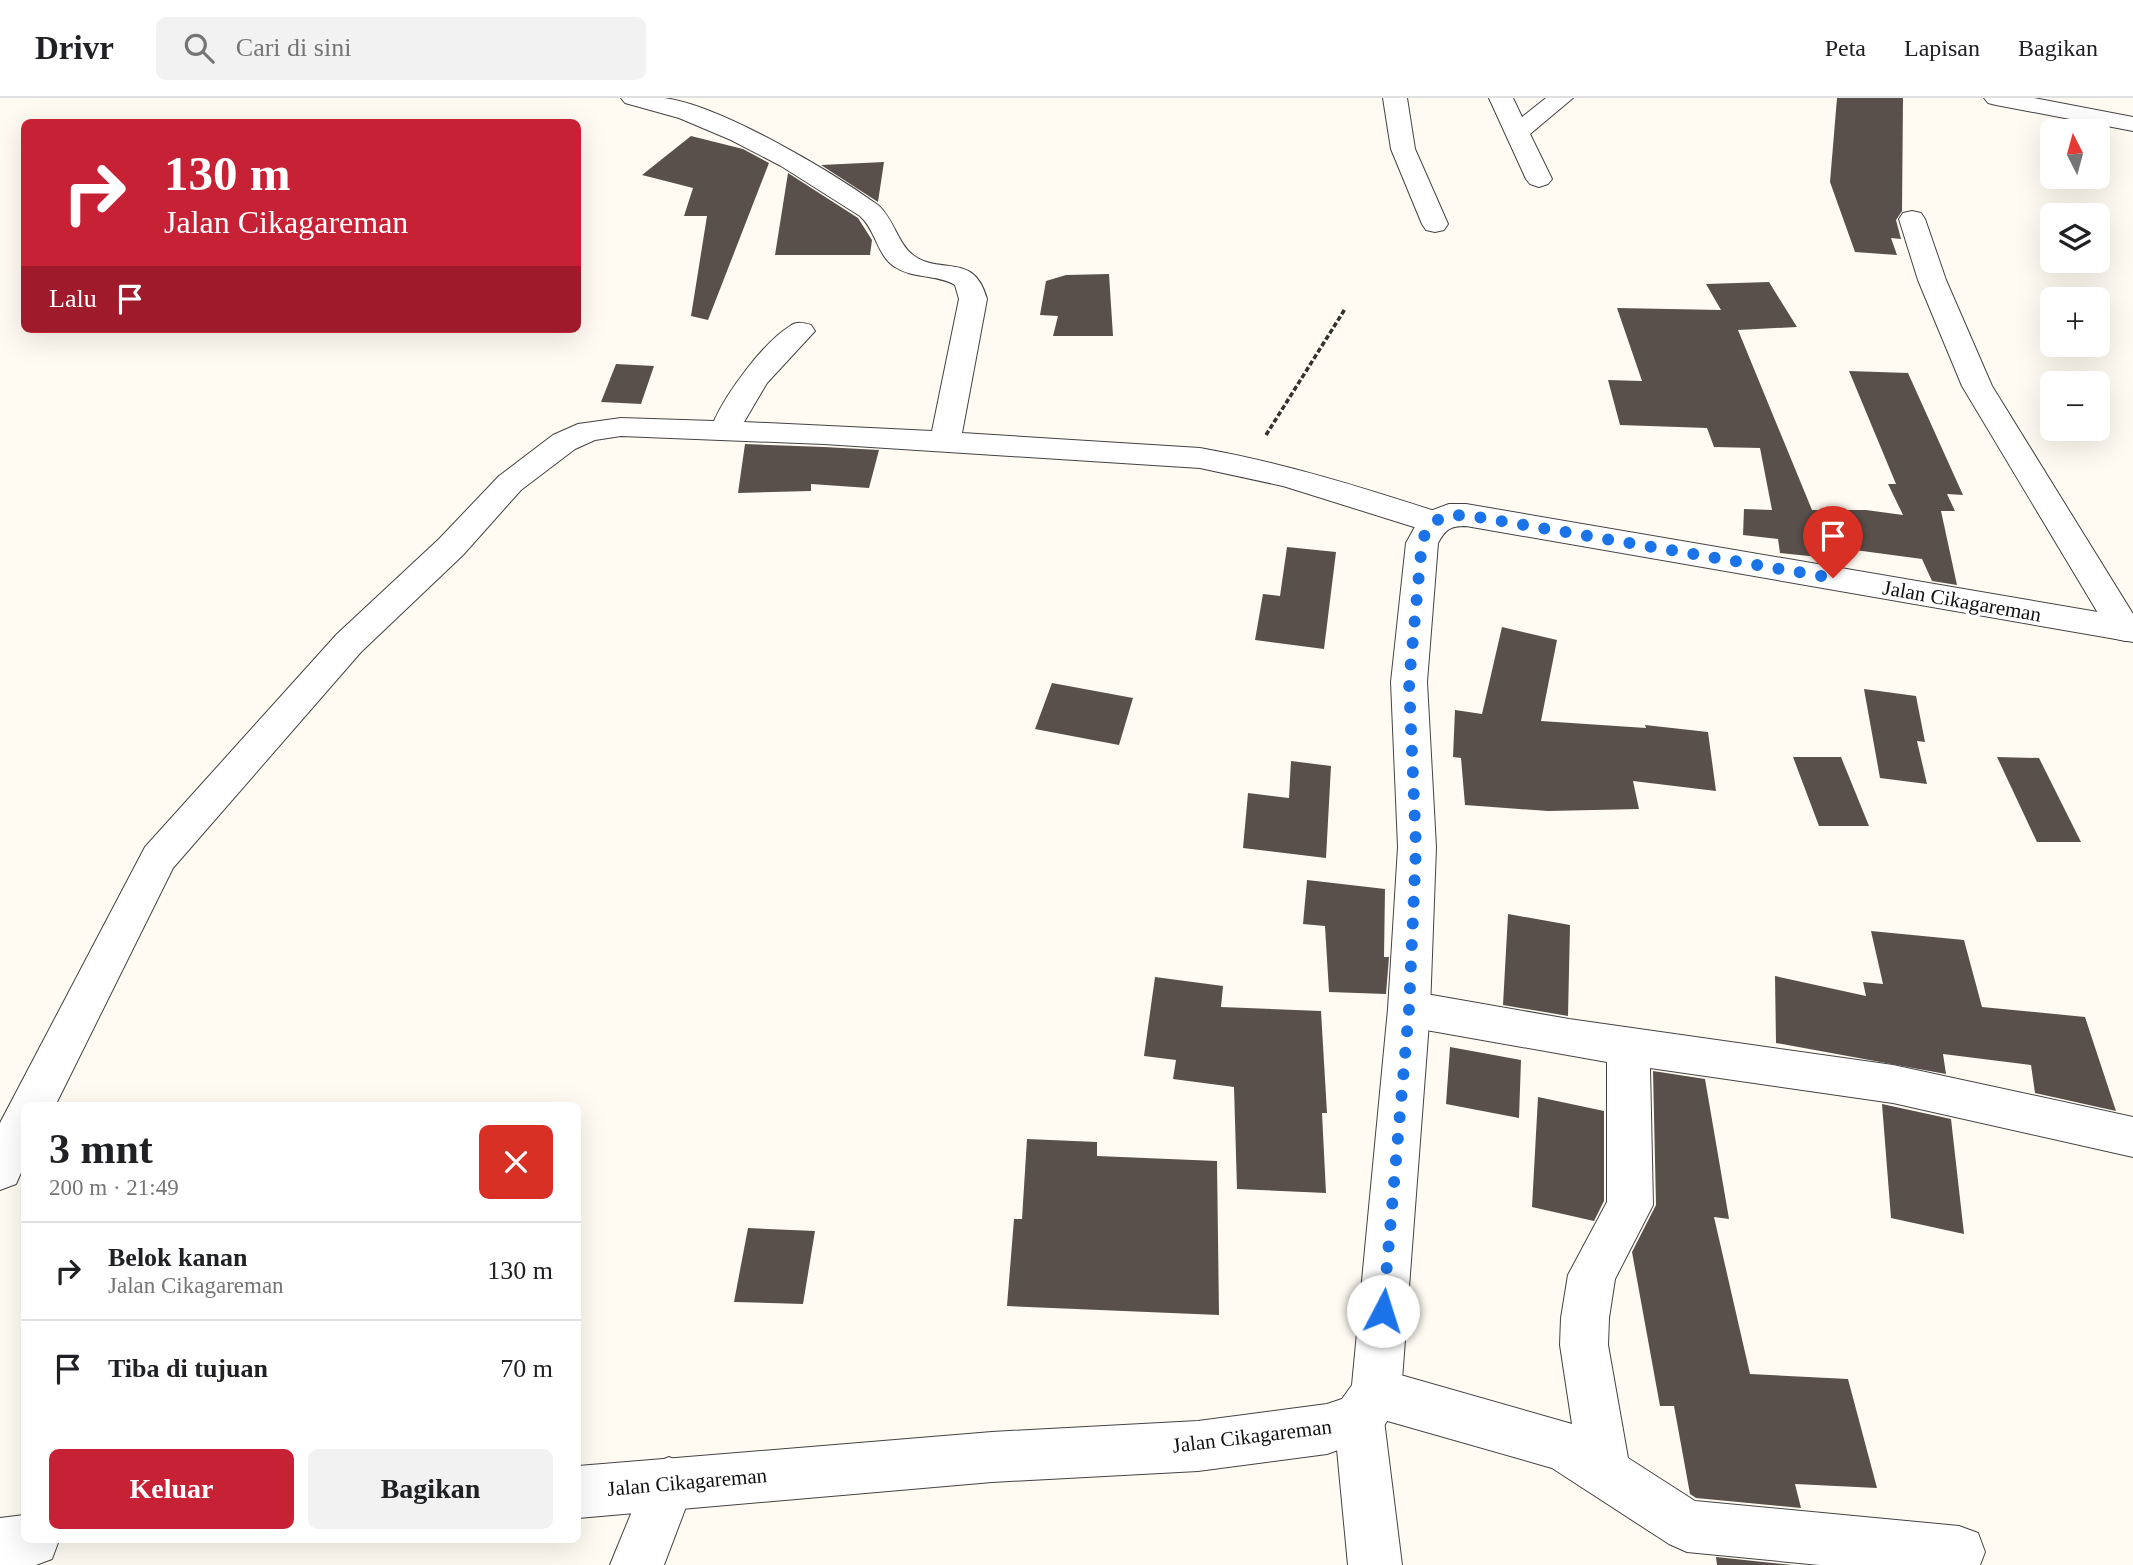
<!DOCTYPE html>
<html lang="id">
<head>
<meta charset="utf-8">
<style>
	:root { --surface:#fff; --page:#f2f2f2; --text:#202124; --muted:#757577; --line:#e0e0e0; --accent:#c72135 }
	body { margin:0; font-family:"Times New Roman",serif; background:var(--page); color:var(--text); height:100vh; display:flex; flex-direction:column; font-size:26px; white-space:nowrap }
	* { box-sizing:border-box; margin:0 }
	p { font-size:23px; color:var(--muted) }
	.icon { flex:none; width:38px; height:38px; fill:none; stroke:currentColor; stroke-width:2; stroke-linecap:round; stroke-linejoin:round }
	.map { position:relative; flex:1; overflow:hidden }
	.details { position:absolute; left:21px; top:1004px; width:560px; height:441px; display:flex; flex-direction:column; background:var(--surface); border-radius:10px; box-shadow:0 7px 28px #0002 }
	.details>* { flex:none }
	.banner { position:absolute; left:21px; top:21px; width:560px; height:214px; border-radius:10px; box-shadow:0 7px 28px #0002; background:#c72135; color:#fff; overflow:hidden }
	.needle { width:46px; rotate:354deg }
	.controls { position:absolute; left:2040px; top:21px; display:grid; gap:14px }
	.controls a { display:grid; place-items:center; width:70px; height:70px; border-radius:10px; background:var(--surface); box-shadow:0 7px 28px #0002; font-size:35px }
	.pin { position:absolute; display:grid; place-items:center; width:60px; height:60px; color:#fff; margin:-72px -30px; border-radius:50% 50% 50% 0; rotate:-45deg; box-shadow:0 0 7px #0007 }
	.pin .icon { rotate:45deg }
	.me { position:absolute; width:77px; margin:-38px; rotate:5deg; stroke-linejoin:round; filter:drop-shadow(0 0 5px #0008) }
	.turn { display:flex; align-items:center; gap:24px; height:147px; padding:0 28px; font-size:32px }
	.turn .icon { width:91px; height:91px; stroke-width:2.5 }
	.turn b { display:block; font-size:49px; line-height:60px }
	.then { display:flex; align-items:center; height:66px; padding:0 28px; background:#0003; gap:14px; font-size:26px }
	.round { display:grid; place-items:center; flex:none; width:74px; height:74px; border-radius:10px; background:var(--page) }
	.summary { display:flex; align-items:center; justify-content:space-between; height:119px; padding:0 28px }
	h1 { font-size:42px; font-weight:700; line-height:52px }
	.primary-button { display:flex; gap:14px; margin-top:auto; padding:14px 28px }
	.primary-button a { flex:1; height:80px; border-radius:10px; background:var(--accent); color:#fff; font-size:28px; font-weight:700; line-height:80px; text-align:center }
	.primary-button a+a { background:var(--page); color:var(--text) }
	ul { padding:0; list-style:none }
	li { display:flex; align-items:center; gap:21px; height:98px; padding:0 28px; border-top:2px solid var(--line) }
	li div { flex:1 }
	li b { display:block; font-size:26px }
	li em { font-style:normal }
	header { display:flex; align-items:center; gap:42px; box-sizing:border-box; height:98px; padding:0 35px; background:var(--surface); border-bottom:2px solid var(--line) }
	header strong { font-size:33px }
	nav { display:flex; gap:38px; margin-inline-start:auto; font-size:24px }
	.search { width:490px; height:63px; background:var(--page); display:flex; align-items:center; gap:18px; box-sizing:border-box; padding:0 24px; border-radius:10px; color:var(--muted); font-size:26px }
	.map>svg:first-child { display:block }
	.building { fill:#59504b }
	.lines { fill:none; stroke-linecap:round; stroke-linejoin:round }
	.minor-casing { stroke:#434343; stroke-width:2 }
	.tertiary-casing { stroke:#434343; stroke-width:2 }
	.path { stroke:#323232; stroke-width:3.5; stroke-dasharray:5 2.5; stroke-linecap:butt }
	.minor { fill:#fff; fill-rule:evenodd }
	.tertiary { fill:#fff; fill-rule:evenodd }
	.route { stroke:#1a73e8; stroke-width:12; stroke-dasharray:0 21.6 }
	.labels { text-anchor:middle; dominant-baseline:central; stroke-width:7; stroke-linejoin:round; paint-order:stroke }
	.street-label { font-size:21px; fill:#101010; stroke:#fff }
</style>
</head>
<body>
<header>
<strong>Drivr</strong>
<div class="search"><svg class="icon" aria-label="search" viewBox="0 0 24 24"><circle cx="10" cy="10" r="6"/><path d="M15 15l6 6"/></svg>Cari di sini</div>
<nav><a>Peta</a><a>Lapisan</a><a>Bagikan</a></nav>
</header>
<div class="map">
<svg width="2133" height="1467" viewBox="0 0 2133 1467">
	<rect width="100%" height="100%" fill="#fffbf2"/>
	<path class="building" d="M1837,0H1903L1902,113L1896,122L1901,141L1891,140L1897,157L1855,154L1830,84Z
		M691,38L743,51L769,65L708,222L691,218L707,118H684L693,90L642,77Z
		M884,64L878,104L821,67Z
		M788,75L858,120L872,142L870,157H775Z
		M1109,176L1113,238H1053L1058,218L1040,217L1046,183L1066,177Z
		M1769,184L1797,229L1738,232L1812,412H1866L1903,417L1888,386H1896L1849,273L1908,275L1963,397L1947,396L1955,413H1941L1957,487L1932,483L1922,461L1825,448L1828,460L1780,455L1778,441L1743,437L1744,411L1772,412L1760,350L1714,349L1707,330L1620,327L1608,282L1642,283L1617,210L1721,212L1706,186Z
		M616,266L654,268L641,306L601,304Z
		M745,346L824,349L879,352L869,390L811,386V393L738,395Z
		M1287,449L1336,454L1324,551L1255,542L1263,496L1280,498Z
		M1502,529L1557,542L1541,623L1646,630L1645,627L1708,634L1716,693L1633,683L1639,711L1548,713L1465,707L1461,660L1453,659L1455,612L1482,616Z
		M1052,585L1133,600L1119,647L1035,631Z
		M1864,591L1916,598L1925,644L1917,643L1927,686L1880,680Z
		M1793,659H1841L1869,728H1819Z
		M1997,659L2039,660L2081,744H2037Z
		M1291,663L1331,668L1326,760L1243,750L1248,695L1289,700Z
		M1307,782L1385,791L1384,859H1389L1386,896L1329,894L1325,828L1303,826Z
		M1508,816L1570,827L1568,918L1503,907Z
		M1871,833L1964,842L1982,909L2085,919L2116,1013L2035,995L2031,967L1943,956L1946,976L1776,945L1775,878L1866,898L1863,884L1883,886Z
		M1155,879L1223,888L1221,909L1321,913L1327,1015H1322L1326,1095L1237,1091L1234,989L1173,981L1176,962L1144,958Z
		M1450,949L1521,962L1519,1020L1446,1006Z
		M1653,973L1705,981L1729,1121L1714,1119L1750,1276L1848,1281L1877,1390L1795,1386L1801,1410L1696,1400L1690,1396L1674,1308H1660L1632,1154L1656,1107Z
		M1538,999L1604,1013V1103L1594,1123L1532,1109Z
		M1882,1006L1951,1021L1964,1136L1891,1120Z
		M1027,1041L1097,1044V1058L1217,1063L1219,1217L1007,1208L1014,1121H1022Z
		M748,1130L815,1133L803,1206L734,1204Z
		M1716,1459L1793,1467H1717Z"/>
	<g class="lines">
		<defs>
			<path id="minor" d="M621,0C635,0 650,0 664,0C720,7 831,73 878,107C894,121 898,146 913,157C941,178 974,153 987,201L962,335L1200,350C1284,365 1364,390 1444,416L1449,424L1444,432L1433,435L1283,388L1200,370L824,346L621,338L595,342L575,351L521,392L463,457L361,554L173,770L55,1008H24V1068L16,1086L0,1092V1025L145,749L337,536L439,441L499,378L553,337L578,326L621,320L714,323C727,294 763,245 790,228C797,223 804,225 811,227L815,233L767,285L744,324L932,333L959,201L955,187C937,176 913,181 895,169C877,158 876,132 860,118L781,68L731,42L679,20L625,5Z
				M1383,0H1407L1415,51L1448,126L1444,132L1435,134L1426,132L1422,126L1391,51Z
				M1489,0H1513L1522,19L1546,0H1573L1530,36L1552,81L1548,86L1539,89L1530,86L1526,81Z
				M1984,0H2034L2133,19V33L1996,7L1988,5Z
				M1912,113L1921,115L1925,121L1946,182L1992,288L2133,516V541L2125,543L2113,540L1962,288L1918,182L1899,121L1903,115Z
				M1409,893L1569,921L1893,967L2133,1019V1059L1893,1005L1650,970L1653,1107L1615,1181L1609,1220L1608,1247L1628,1360L1695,1403L1959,1428L1978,1435L1985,1454L1980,1467H1820L1687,1454L1669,1446L1552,1370L1384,1322L1402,1467H1348L1334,1320L1341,1302L1352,1298L1358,1277L1376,1270L1572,1326L1560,1247L1561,1220L1568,1177L1607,1104V964L1409,929L1394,924L1388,911L1394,898Z
				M669,1359L687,1367L695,1385L664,1467H610L651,1367Z"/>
			<path id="tertiary" d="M1449,406H1466L2133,520V544L1466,428C1450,428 1446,431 1438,445L1427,584L1436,749L1430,911L1401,1295L1394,1313L1377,1338L1327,1356L1198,1373L992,1384L578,1420V1368L992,1334L1198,1323L1327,1306L1342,1301L1352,1287L1388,911L1398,749L1391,584L1406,445L1422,416Z
				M24,1417V1442H59L52,1461L36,1467H0V1420Z"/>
		</defs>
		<use href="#minor" class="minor-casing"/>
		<use href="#tertiary" class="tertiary-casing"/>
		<path class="path" d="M1266,337L1345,211"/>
		<use href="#minor" class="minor"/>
		<use href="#tertiary" class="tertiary"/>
	</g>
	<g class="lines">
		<path class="route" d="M1383,1213L1409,911L1416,749L1409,584L1422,444C1430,420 1441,418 1466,417L1833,480"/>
	</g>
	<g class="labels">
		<g class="street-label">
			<text transform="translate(1962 503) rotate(10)">Jalan Cikagareman</text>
			<text transform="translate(1252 1338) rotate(-7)">Jalan Cikagareman</text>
			<text transform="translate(687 1384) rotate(-5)">Jalan Cikagareman</text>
		</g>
	</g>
</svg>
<div class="controls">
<a><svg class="needle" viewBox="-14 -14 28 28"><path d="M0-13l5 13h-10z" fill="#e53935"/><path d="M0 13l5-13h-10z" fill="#757577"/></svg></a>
<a><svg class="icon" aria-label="layers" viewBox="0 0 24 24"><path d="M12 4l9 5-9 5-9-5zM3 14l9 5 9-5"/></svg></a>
<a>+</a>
<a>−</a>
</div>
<div class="pin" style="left:1833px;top:480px;background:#d93025"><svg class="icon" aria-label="arrive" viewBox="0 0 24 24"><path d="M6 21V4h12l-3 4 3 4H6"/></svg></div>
<svg class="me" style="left:1383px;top:1213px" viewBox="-20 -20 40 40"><circle r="19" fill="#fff"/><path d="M0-13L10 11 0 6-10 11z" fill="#1a73e8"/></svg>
<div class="banner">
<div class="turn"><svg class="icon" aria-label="right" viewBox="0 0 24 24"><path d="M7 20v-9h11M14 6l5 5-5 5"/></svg><div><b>130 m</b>Jalan Cikagareman</div></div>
<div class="then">Lalu<svg class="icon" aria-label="arrive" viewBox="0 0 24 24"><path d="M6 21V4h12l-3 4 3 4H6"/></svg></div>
</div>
<section class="details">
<div class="summary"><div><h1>3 mnt</h1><p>200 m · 21:49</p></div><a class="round" style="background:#d93025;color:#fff"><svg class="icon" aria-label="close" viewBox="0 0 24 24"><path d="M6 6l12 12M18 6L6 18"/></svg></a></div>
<ul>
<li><svg class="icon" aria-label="right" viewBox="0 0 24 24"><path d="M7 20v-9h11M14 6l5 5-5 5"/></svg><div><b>Belok kanan</b><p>Jalan Cikagareman</p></div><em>130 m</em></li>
<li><svg class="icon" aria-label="arrive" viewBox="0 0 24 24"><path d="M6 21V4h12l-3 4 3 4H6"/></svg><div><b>Tiba di tujuan</b></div><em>70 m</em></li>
</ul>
<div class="primary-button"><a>Keluar</a><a>Bagikan</a></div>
</section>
</div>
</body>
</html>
